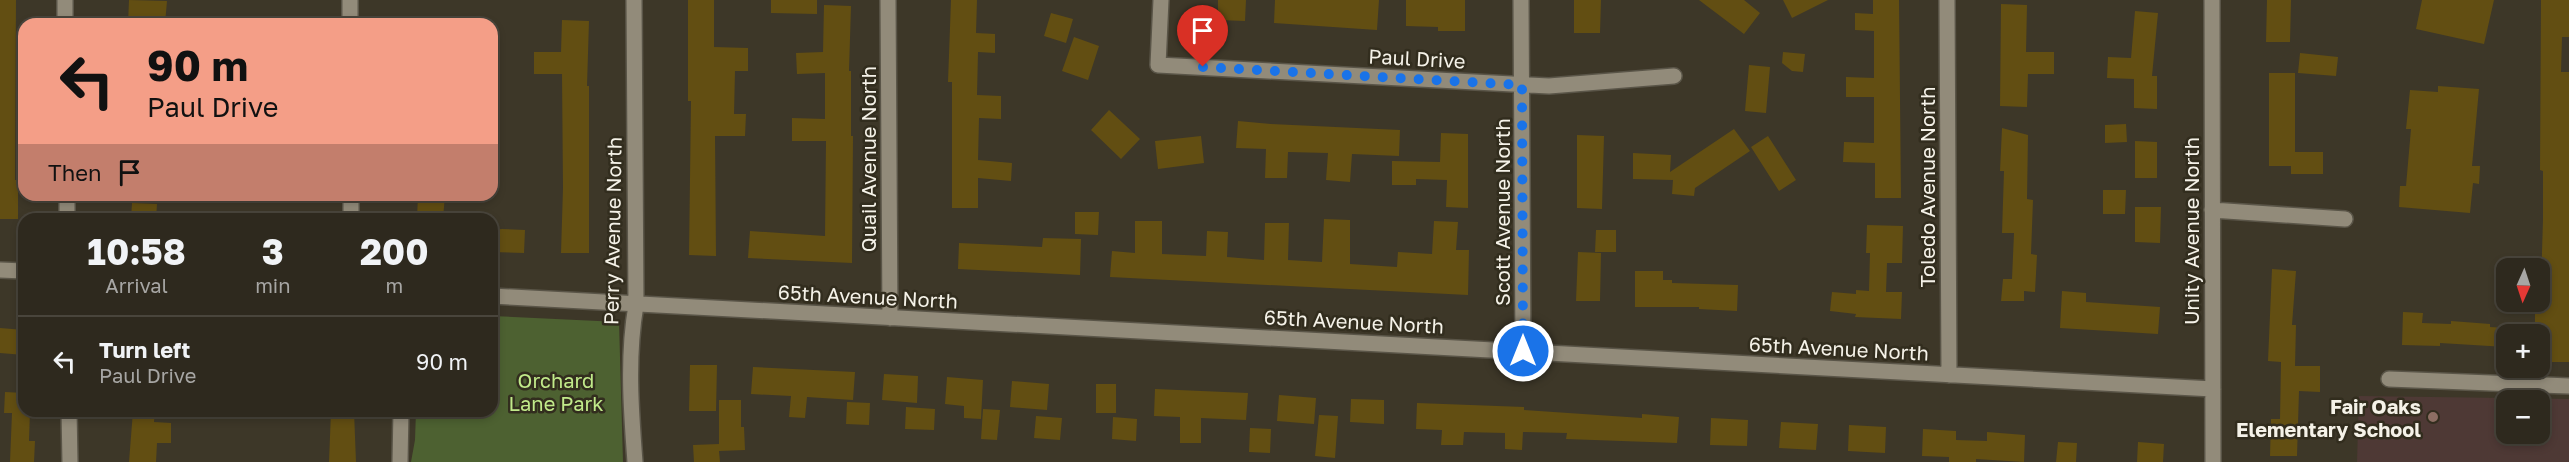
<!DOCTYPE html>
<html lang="en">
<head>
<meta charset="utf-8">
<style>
	:root { --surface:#2e291e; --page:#363127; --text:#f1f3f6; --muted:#a7a6a4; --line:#49453c }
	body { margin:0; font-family:"Golos Text",sans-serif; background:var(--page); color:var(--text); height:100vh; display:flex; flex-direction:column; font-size:22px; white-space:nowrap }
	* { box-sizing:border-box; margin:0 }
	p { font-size:20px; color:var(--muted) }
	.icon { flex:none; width:33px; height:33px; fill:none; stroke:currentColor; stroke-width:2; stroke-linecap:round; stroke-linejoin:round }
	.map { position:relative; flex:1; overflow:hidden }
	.sheet { position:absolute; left:18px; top:213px; width:480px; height:204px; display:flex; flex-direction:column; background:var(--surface); border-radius:18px; box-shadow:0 3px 9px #0003,0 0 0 2px var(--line) }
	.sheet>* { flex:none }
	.banner { position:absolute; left:18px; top:18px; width:480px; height:183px; border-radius:18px; box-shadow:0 3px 9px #0003,0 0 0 2px var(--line); background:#f49e87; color:#111; overflow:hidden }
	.needle { width:39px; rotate:183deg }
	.fabs { position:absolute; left:2496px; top:258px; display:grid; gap:12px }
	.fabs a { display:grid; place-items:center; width:54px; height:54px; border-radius:12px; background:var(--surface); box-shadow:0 3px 9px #0003,0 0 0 2px var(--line); font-size:30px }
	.pin { position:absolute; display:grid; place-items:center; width:51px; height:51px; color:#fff; margin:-62px -26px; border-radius:50% 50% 50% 0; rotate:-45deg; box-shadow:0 0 6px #0007 }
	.pin .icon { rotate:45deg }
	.me { position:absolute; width:66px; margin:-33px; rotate:0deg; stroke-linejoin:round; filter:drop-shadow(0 0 4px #0008) }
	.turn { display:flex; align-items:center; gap:21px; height:126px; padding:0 30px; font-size:27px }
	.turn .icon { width:78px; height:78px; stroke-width:2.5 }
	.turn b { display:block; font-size:42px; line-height:51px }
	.then { display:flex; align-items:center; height:57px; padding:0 30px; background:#0003; gap:12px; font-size:22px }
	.eta { display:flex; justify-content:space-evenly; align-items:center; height:102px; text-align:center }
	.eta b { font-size:36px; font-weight:700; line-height:42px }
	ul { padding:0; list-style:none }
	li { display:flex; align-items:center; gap:18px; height:90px; padding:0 30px; border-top:2px solid var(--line) }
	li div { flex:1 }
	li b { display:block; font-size:22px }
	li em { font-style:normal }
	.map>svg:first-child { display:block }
	.education { fill:#4e3935; fill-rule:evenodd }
	.green { fill:#4d6131 }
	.building { fill:#624e12 }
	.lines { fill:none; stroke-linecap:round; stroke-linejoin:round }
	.minor-casing { stroke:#5a5548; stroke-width:18 }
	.minor { stroke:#928b7a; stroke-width:15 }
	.route { stroke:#1a73e8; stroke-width:10; stroke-dasharray:0 18 }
	.education-dot { fill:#8d6e63; stroke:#322d1e; stroke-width:2 }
	.labels { text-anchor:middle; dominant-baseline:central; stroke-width:5; stroke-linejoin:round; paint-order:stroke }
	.street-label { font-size:20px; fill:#f5f2e8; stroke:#322d1e }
	.park-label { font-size:20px; fill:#c1ea8a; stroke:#322d1e }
	.poi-label { font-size:20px; font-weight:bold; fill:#f5f2e8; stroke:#322d1e; text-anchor:end }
</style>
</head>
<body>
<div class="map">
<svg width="2569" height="462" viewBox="0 0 2569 462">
	<rect width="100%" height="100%" fill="#3d3728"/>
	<path class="education" d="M2359,396L2569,399V462H2357ZM2506,400H2540V434H2506Z"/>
	<path class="green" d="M492,316L619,322L623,462H411L415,440L416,411H492Z"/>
	<path class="building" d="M0,0H16L15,180H18V219H0Z
		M129,0L167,1L165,24H128Z
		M688,0H714V47L748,48V71H735L734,114H746L745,136H715L716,256L689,255L691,101H688Z
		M771,0H817V14L771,13Z
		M951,0H977L976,33L995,34V53L978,52L977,95L1001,96V119L979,118L978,160L1012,163L1011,181L978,178V208H952V82H948Z
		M1218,0H1246L1245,21L1218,20Z
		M1275,0H1379L1377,30L1274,23Z
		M1406,0H1465V31H1438V27L1406,26Z
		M1574,0H1601L1600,33H1574Z
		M1699,0H1744L1760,13L1744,34Z
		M1783,0H1828L1792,18Z
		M1873,0H1899L1901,198H1875V163L1843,162L1844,142L1874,143V97H1846V77L1874,78V31L1855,30V13L1873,14Z
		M2267,0H2291L2290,42H2266Z
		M2422,0H2494L2484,44L2416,29Z
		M2541,0H2569V37H2562L2561,72H2569V362H2543L2544,334H2535V302H2540L2541,286L2543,219V171L2540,170Z
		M2001,4L2027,5L2026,52H2054V74H2028L2027,107L2000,106Z
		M824,5L851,6L849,71H851V136H853L852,263L748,258L750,231L825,236L826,141H792V118L825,119V73L797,74L796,53L823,52Z
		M2135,11L2158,13L2152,76H2157V109L2134,108V79L2107,78L2108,57L2131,58Z
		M1051,13L1073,19L1066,43L1044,36Z
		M562,20L589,21L587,86H589V253H561L563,188L562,74H534V52H561Z
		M1074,37L1099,46L1088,80L1062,71Z
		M1783,52L1805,54L1803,72L1792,71L1782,63Z
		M2300,53L2338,57L2336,76L2298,73Z
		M1749,65L1770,67L1766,113L1745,111Z
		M2269,73H2295V152H2323V174H2291V166H2269Z
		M2438,86L2479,89L2472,166H2480L2479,184L2473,183L2470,213L2399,207L2400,186H2406L2411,129H2406L2410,90L2438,92Z
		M1109,110L1140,139L1121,159L1091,130Z
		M1238,121L1271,124L1400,130L1399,156L1352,154L1350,182L1326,180L1328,153L1288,152L1287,178H1265L1266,149L1236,148Z
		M2126,124L2127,142L2105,143V125Z
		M2002,128L2028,135L2027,199L2033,200L2031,254L2037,255L2035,292L2024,291V301H2001L2003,279H2012L2014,233H2002L2004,171H2000Z
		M1734,129L1750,151L1695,188L1694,196L1672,194L1673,180L1633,179V153L1671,155L1670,172Z
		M1441,133L1468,134V208L1446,207L1447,180L1416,179V185H1392V161L1440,162Z
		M1577,135L1604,136L1602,209L1577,208Z
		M1201,136L1204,163L1158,169L1155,141Z
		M1768,136L1796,180L1779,191L1751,147Z
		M2135,141L2157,142V178H2135Z
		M2103,190H2126L2125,214H2103Z
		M418,195H445L443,219H417Z
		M132,203L157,204L156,219H131Z
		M2135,207H2161L2160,243L2135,242Z
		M1075,212H1099L1098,235L1075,234Z
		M1324,219L1350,220V264L1397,267L1398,252L1432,254L1434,221L1458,222L1456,250H1469L1468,295L1110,277L1112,251L1135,253V221H1162V254L1206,256L1207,231L1228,232L1227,257L1264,260L1265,223H1289L1288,260L1322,262Z
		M1867,225L1903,226L1902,263H1887L1886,292H1902L1901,319L1855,317L1856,314L1830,311L1832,292L1856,294V290L1869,291L1870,253H1866Z
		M502,229L525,230L524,253L492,252V230Z
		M1596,230H1616V252H1595Z
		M1043,238L1081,239L1080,275L958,269L959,243L1042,247Z
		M1578,252L1601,253L1600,301H1576Z
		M2272,269L2296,271L2292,325H2296L2295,366H2320V392L2299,391L2297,456H2270L2271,419H2280L2281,362L2268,361Z
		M1635,271H1663V280H1672V283L1738,285L1737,311L1699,309V307H1635Z
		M2062,291L2086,293V302L2160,307L2158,334L2060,328Z
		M2403,312L2423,313L2422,323L2451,324V321L2490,324V327L2506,328V347L2440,343V346L2402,345Z
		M0,328L24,330V355L0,353Z
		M690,365H717L716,411H689Z
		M753,367L855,372L853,400L807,397L805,418L789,417L791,396L751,394Z
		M884,374L918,376L917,403L882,400Z
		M947,377L983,380L981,419L964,418V406L945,404Z
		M1012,381L1049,384L1047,410L1010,407Z
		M1096,384H1116V413H1096Z
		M1155,389L1248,393L1246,420L1201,418V443H1180V417L1154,416Z
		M5,392L24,393V411H30L29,441H35L34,462H10L12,413H4Z
		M1279,395L1316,398L1314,424L1277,421Z
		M1351,399L1384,400V424L1350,422Z
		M719,400H741V427H744L745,450L719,451L720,462H694L693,445L719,444V447Z
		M847,402L870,403L869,425L846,424Z
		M1417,403L1524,407V410L1642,418V414L1679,417L1677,443L1566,439L1567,433L1523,432L1522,450L1505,449V433L1464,432L1463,445H1441L1442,430L1416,429Z
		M906,407L935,409L934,430L905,429Z
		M983,409L1000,410L997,440L981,439Z
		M133,411H155L154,422L171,423V443H157L156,462H129Z
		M331,411H354L356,462H329Z
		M1319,415L1338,416L1335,458L1315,456Z
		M1036,416L1062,418L1060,440L1034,438Z
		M1113,417L1137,419L1136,441L1112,439Z
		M1711,418L1748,420L1747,446L1710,445Z
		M1781,422L1818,424L1816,450L1779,448Z
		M1849,425L1886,427L1885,453L1848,451Z
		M1250,428L1271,429L1270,453L1249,452Z
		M1923,429L1956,431V440L1987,441V432L2025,435L2024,462L1976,459V462H1949V457L1922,456Z
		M2058,442L2077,443L2076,462H2056Z
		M2138,442L2164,444L2163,462H2137Z"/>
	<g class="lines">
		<defs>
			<path id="minor" d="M65,0V24
				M350,0V24
				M634,0L636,305C627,357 631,410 635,462
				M888,0L890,318
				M1161,0L1158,65L1549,86L1674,76
				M1521,0L1523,351
				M1947,0L1949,375
				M2212,0L2213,462
				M67,195V219
				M351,195V219
				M2212,210L2345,219
				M0,270L24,271
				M492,296L2213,389
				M2389,379L2569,386
				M69,411L70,462
				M400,462L401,411"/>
		</defs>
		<use href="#minor" class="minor-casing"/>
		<use href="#minor" class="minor"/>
	</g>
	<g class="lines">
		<path class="route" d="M1203,67L1522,85L1523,351"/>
	</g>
	<circle class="education-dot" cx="2433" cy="417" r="6"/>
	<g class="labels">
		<g class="street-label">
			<text transform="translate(1417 58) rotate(3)">Paul Drive</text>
			<text transform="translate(868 159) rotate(-90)">Quail Avenue North</text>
			<text transform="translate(1927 187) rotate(-90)">Toledo Avenue North</text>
			<text transform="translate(1502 212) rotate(-90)">Scott Avenue North</text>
			<text transform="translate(612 231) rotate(-89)">Perry Avenue North</text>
			<text transform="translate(2191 231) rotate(-90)">Unity Avenue North</text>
			<text transform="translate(868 296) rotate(3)">65th Avenue North</text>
			<text transform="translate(1354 321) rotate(3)">65th Avenue North</text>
			<text transform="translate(1839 348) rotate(3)">65th Avenue North</text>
		</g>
		<g class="park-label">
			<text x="556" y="380">Orchard<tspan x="556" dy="23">Lane Park</tspan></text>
		</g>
		<g class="poi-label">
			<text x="2421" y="406">Fair Oaks<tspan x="2421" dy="23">Elementary School</tspan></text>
		</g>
	</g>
</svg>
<div class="fabs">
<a><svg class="needle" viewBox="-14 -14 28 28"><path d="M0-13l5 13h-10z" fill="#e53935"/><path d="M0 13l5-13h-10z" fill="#a7a6a4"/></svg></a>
<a>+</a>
<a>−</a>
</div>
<div class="pin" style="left:1203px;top:67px;background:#d93025"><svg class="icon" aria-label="arrive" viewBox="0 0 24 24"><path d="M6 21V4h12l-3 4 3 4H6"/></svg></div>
<svg class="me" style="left:1523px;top:351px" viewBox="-20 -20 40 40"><circle r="17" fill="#1a73e8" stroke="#fff" stroke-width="3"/><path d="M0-11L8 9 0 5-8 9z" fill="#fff"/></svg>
<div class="banner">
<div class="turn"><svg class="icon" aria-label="left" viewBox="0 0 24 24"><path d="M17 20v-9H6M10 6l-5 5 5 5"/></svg><div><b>90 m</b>Paul Drive</div></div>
<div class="then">Then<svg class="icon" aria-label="arrive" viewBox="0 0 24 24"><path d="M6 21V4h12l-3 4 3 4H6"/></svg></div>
</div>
<section class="sheet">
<div class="eta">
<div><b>10:58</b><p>Arrival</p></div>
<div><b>3</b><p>min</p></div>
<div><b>200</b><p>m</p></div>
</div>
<ul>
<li><svg class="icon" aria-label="left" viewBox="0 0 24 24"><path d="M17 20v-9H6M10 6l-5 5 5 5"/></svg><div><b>Turn left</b><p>Paul Drive</p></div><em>90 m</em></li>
</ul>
</section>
</div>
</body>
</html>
